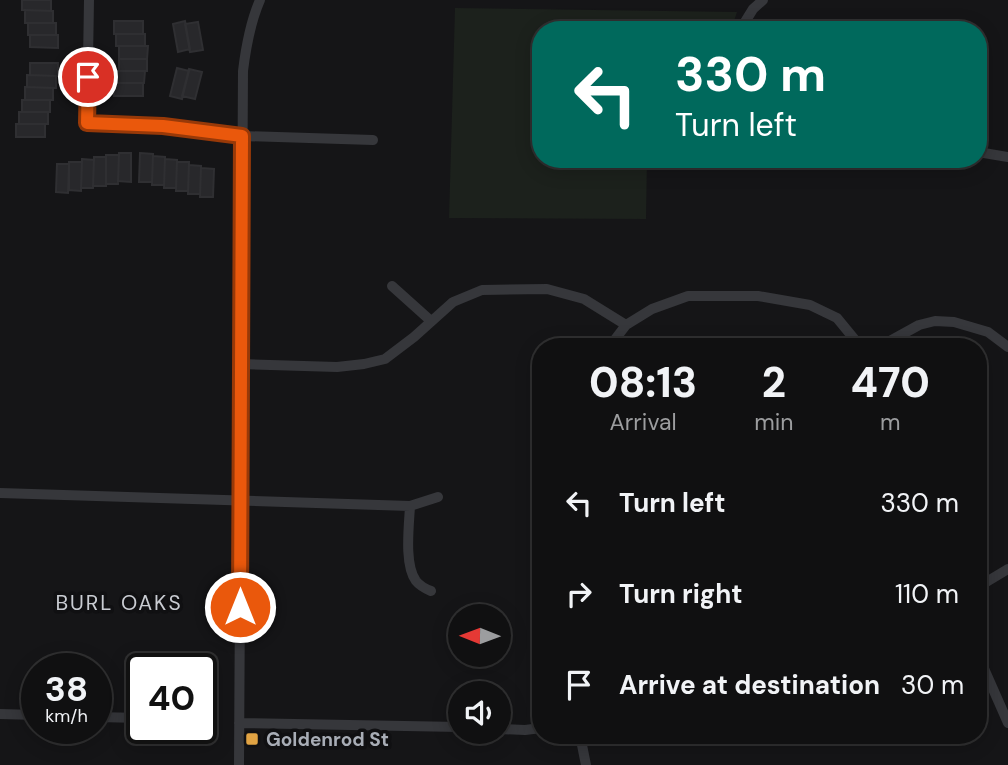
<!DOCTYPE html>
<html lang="en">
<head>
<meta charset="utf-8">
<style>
	:root { --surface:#101011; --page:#1e1e1f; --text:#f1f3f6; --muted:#9c9d9f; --line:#303031 }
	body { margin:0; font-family:"DM Sans",sans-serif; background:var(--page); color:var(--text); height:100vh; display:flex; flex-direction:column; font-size:26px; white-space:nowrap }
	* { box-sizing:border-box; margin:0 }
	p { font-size:23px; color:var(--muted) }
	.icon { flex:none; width:38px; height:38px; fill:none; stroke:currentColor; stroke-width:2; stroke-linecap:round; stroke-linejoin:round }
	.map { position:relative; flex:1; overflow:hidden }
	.sheet { position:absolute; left:532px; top:338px; width:455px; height:406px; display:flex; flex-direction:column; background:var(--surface); border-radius:28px; box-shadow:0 4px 18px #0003,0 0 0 2px var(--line) }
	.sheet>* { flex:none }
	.hud { position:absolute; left:532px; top:21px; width:455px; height:147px; border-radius:28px; box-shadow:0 4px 18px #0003,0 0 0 2px var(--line); background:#00695c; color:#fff; overflow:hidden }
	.needle { width:46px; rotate:271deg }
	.buttons { position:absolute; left:448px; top:604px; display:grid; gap:14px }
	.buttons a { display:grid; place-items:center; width:63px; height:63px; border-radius:50%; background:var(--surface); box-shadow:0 4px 18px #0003,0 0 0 2px var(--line); font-size:35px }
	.speed { position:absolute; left:21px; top:653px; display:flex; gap:14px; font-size:35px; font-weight:700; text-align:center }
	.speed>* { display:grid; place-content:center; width:91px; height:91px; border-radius:50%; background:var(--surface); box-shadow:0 4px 18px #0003,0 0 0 2px var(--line); line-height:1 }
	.speed small { font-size:18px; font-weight:400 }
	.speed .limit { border:4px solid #111; border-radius:10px; background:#fff; color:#111 }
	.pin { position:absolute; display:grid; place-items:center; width:60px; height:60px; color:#fff; margin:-30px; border:4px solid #fff; border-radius:50%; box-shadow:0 2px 7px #0007 }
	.me { position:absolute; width:77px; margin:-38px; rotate:0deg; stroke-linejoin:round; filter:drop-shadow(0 0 5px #0008) }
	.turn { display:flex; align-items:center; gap:24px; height:147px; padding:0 28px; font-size:32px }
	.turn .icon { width:91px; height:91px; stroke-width:2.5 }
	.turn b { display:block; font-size:49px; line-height:60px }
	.eta { display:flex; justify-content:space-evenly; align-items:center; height:119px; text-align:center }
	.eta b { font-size:42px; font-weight:800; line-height:49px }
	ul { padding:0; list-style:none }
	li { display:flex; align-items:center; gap:21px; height:91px; padding:0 28px }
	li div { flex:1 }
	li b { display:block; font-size:26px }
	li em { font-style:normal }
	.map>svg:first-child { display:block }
	.green { fill:#1c211c }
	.building { fill:#28282b; stroke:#2f2f32; stroke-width:2 }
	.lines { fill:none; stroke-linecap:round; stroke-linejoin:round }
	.minor { stroke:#36373b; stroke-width:10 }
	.route-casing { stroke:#983908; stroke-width:18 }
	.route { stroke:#ea580c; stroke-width:12 }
	.poi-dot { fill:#e1a343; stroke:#101012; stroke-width:2.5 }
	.labels { text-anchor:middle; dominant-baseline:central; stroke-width:7; stroke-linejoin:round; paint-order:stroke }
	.poi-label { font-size:19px; font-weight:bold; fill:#a8adb6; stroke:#101012; text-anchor:start }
	.neighbourhood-label { font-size:21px; letter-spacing:2px; fill:#c9ccd2; stroke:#101012 }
</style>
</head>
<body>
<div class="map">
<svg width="1008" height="765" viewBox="0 0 1008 765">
	<rect width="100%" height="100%" fill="#151517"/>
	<path class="green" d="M455,8L737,12L731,30H541V159H647L646,219L449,218Z"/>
	<path class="building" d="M22,0H51V11L22,10Z
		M25,10L53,11V23H25Z
		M114,21H143V34H114Z
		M185,21L190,49L178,52L173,24Z
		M198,22L203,50L190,52L185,24Z
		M28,23H56V35H28Z
		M116,34H145V46H116Z
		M30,35H58V48L30,47Z
		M119,46H148L147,59H119Z
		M119,59H147V71H119Z
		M30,63H58V76L30,75Z
		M177,68L189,71L182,99L170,96Z
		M189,69L202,72L195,99L182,96Z
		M116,71H145L144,83H116Z
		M27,75L56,76V88L27,87Z
		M114,83H143V96H114Z
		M25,87L53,88V100H25Z
		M22,100H50V112H22Z
		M19,112H48V124H19Z
		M16,124H45V137H16Z
		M119,153H131V182L118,181Z
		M140,153L153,154L152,182H139Z
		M106,155H119L118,184H106Z
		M153,156L165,157L164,185H152Z
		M94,157H106V186H93Z
		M82,159L94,160L93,188H81Z
		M165,159L177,160L176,188H164Z
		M69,162H82L81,191L69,190Z
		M177,162H189L188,191H176Z
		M57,164H69L68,193L56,192Z
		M189,165L201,166L200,194H188Z
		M201,168L214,169L213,197H200Z"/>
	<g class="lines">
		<path class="minor" d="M89,0L87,123L163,126L242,136L373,140
			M740,30L753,9L763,0
			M978,152L1008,157
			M392,286L431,321
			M610,346L626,325L652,309L688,296H758L810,305L837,318L860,346
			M881,346L919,325L935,321L954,322L988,332L1008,347
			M242,364L337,367L364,364L385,359L414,337L453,302L482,290L547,289L584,299L626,325
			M0,493L410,506L438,497
			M410,506C409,526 404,565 416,581C420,586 426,589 431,591
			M978,587L1008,569
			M978,655L1008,723
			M978,685L989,681
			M0,714L37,715
			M96,717L142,718
			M239,723L460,727
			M499,729L525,730L541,728
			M580,735L586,765
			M239,765L243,71C246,46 250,23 260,0"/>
	</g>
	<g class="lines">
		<defs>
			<path id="route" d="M88,77L87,123L163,126L242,136L240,607"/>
		</defs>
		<use href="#route" class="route-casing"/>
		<use href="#route" class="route"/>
	</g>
	<rect class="poi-dot" x="245" y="732" width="14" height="14" rx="3.5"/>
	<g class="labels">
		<g class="poi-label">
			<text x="266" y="739">Goldenrod St</text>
		</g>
		<g class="neighbourhood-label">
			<text x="119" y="603">BURL OAKS</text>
		</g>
	</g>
</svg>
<div class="buttons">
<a><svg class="needle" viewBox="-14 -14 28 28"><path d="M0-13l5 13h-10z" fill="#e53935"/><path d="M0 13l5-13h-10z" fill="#9c9d9f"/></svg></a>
<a><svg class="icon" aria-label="sound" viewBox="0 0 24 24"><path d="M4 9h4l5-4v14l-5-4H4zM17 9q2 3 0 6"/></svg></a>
</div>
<div class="speed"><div>38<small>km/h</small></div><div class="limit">40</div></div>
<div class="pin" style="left:88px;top:77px;background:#d93025"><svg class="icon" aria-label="arrive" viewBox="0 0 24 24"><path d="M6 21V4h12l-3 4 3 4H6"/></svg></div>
<svg class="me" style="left:240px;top:607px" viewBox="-20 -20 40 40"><circle r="17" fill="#ea580c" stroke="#fff" stroke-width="3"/><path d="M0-11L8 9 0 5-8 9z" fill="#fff"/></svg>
<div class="hud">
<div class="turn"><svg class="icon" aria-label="left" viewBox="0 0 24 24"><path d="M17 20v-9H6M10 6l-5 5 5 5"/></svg><div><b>330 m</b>Turn left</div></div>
</div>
<section class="sheet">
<div class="eta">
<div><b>08:13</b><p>Arrival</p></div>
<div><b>2</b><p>min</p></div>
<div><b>470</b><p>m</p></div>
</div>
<ul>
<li><svg class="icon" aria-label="left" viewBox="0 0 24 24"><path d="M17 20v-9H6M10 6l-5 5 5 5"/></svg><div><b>Turn left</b></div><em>330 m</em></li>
<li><svg class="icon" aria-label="right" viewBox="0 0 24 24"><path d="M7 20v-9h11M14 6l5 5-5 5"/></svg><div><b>Turn right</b></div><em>110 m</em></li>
<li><svg class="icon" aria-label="arrive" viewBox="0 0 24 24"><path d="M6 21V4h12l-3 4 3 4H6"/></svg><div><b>Arrive at destination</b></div><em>30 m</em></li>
</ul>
</section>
</div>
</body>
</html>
